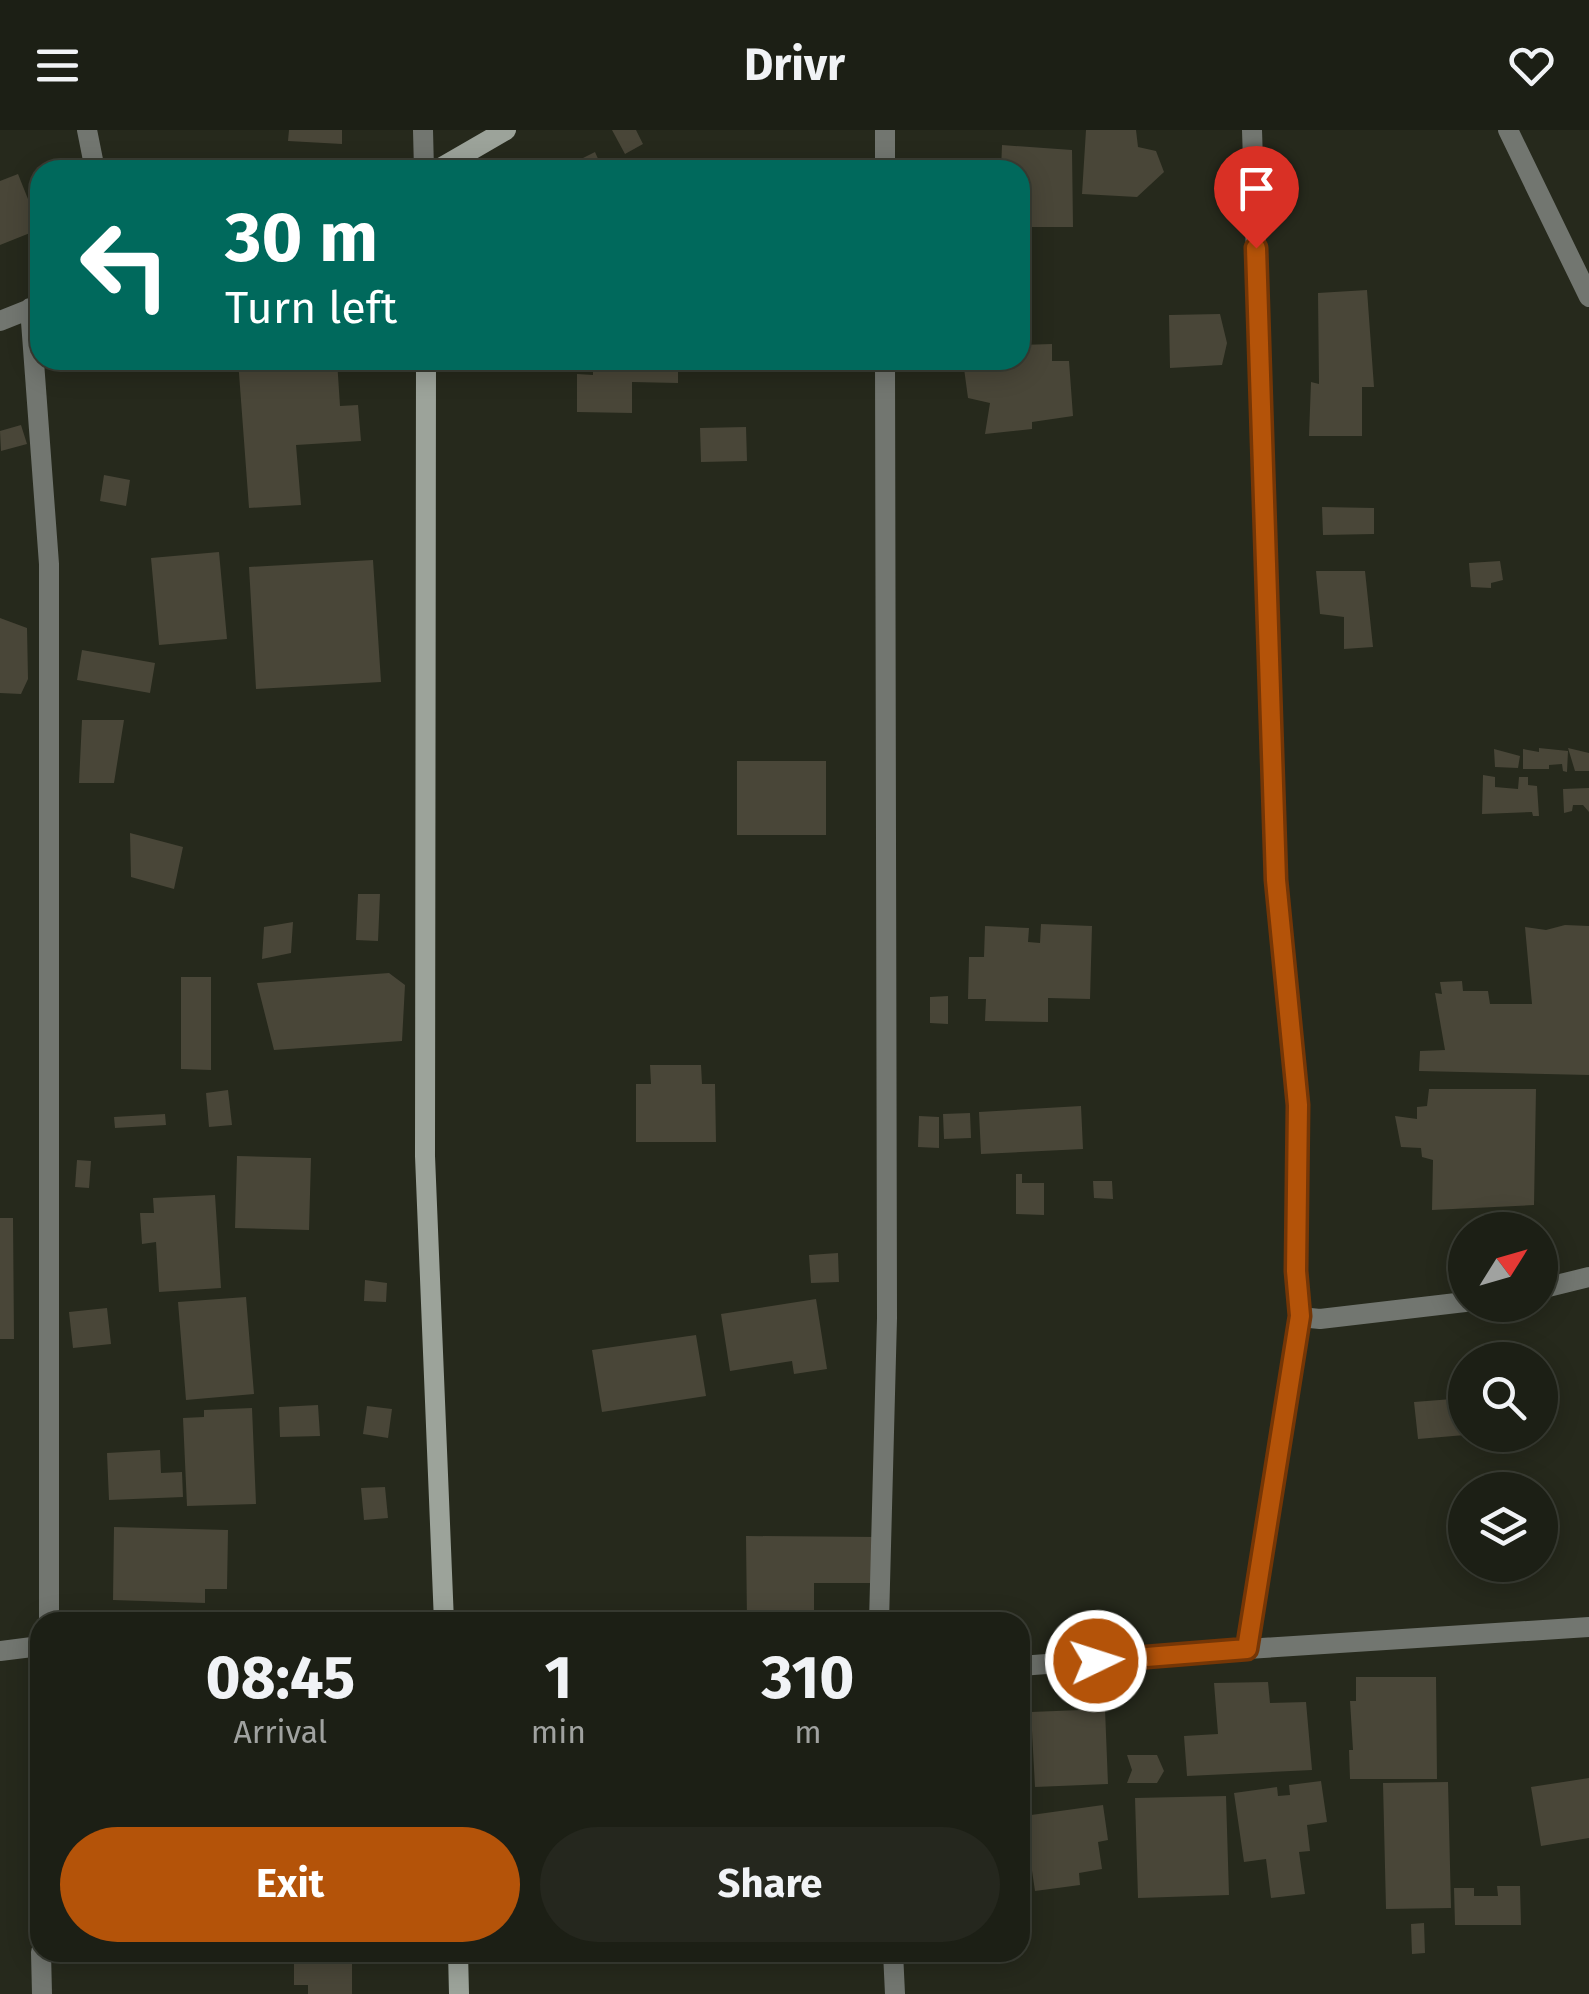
<!DOCTYPE html>
<html lang="en">
<head>
<meta charset="utf-8">
<style>
	:root { --surface:#1c1f15; --page:#25271e; --text:#f1f3f6; --muted:#a0a2a0; --line:#3a3d34; --accent:#b45309 }
	body { margin:0; font-family:"Fira Sans",sans-serif; background:var(--page); color:var(--text); height:100vh; display:flex; flex-direction:column; font-size:38px; white-space:nowrap }
	* { box-sizing:border-box; margin:0 }
	p { font-size:32px; color:var(--muted) }
	.icon { flex:none; width:55px; height:55px; fill:none; stroke:currentColor; stroke-width:2; stroke-linecap:round; stroke-linejoin:round }
	.map { position:relative; flex:1; overflow:hidden }
	.drawer { position:absolute; left:30px; top:1482px; width:1000px; height:350px; display:flex; flex-direction:column; background:var(--surface); border-radius:30px; box-shadow:0 5px 25px #0003,0 0 0 2px var(--line) }
	.drawer>* { flex:none }
	.guide { position:absolute; left:30px; top:30px; width:1000px; height:210px; border-radius:30px; box-shadow:0 5px 25px #0003,0 0 0 2px var(--line); background:#00695c; color:#fff; overflow:hidden }
	.needle { width:65px; rotate:53deg }
	.buttons { position:absolute; left:1448px; top:1082px; display:grid; gap:20px }
	.buttons a { display:grid; place-items:center; width:110px; height:110px; border-radius:50%; background:var(--surface); box-shadow:0 5px 25px #0003,0 0 0 2px var(--line); font-size:50px }
	.pin { position:absolute; display:grid; place-items:center; width:85px; height:85px; color:#fff; margin:-102px -42px; border-radius:50% 50% 50% 0; rotate:-45deg; box-shadow:0 0 10px #0007 }
	.pin .icon { rotate:45deg }
	.me { position:absolute; width:110px; margin:-55px; rotate:86deg; stroke-linejoin:round; filter:drop-shadow(0 0 8px #0008) }
	.turn { display:flex; align-items:center; gap:35px; height:210px; padding:0 30px; font-size:45px }
	.turn .icon { width:130px; height:130px; stroke-width:2.5 }
	.turn b { display:block; font-size:70px; line-height:85px }
	.eta { display:flex; justify-content:space-evenly; align-items:center; height:170px; text-align:center }
	.eta b { font-size:60px; font-weight:700; line-height:70px }
	.primary-button { display:flex; gap:20px; margin-top:auto; padding:20px 30px }
	.primary-button a { flex:1; height:115px; border-radius:60px; background:var(--accent); color:#fff; font-size:40px; font-weight:700; line-height:115px; text-align:center }
	.primary-button a+a { background:var(--page); color:var(--text) }
	header { display:flex; justify-content:space-between; align-items:center; height:130px; padding:0 30px; background:var(--surface); font-size:45px; font-weight:700 }
	.map>svg:first-child { display:block }
	.building { fill:#494638 }
	.lines { fill:none; stroke-linecap:round; stroke-linejoin:round }
	.street { stroke:#727670; stroke-width:20 }
	.secondary { stroke:#9ca39a; stroke-width:20 }
	.route-casing { stroke:#753606; stroke-width:25 }
	.route { stroke:#b45309; stroke-width:18 }
</style>
</head>
<body>
<header><svg class="icon" aria-label="menu" viewBox="0 0 24 24"><path d="M4 6h16M4 12h16M4 18h16"/></svg>Drivr<svg class="icon" aria-label="heart" viewBox="0 0 24 24"><path d="M12 20l-8-8c-3-5 5-10 8-4 3-6 11-1 8 4z"/></svg></header>
<div class="map">
<svg width="1589" height="1864" viewBox="0 0 1589 1864">
	<rect width="100%" height="100%" fill="#26291c"/>
	<path class="building" d="M289,0H342V14L288,11Z
		M612,0H636L643,14L625,24Z
		M1086,0H1136L1138,17L1156,21L1164,42L1137,67L1082,64Z
		M1002,15L1072,20L1073,97H1020V40H1001Z
		M595,22L603,40H559Z
		M18,44L40,99L0,115V51Z
		M1367,160L1374,257H1362V306H1309L1311,252L1319,254L1318,163Z
		M1220,184L1227,213L1222,235L1170,238L1169,185Z
		M1052,214V231H1069L1073,286L1032,292V299L985,304L990,273L968,268L963,231L1020,230V215Z
		M238,230H337L340,276L358,275L361,311L296,315L301,375L249,378Z
		M593,230H678V253L632,252V283L577,282V244L593,245Z
		M21,295L27,314L1,321L0,301Z
		M746,297L747,331L701,332L700,298Z
		M104,345L130,350L126,376L100,371Z
		M1322,377L1374,378V404L1323,405Z
		M219,422L227,509L159,515L151,428Z
		M373,430L381,552L256,559L249,437Z
		M1500,431L1503,450L1491,453V458L1471,457L1469,433Z
		M1316,441H1365L1373,517L1344,519V487L1320,484Z
		M0,488L27,498L28,549L21,564L0,563Z
		M82,520L155,533L150,563L77,550Z
		M82,590H124L114,653H79Z
		M1539,618L1568,621L1567,642L1563,641L1562,634L1549,635V639H1523V619L1539,622Z
		M1568,618L1589,623V641H1575Z
		M1494,619L1520,626L1518,638L1495,637Z
		M737,631H826V705H737Z
		M1483,645L1495,647V657L1518,659L1519,647H1528V655L1537,656L1539,686H1533L1532,682L1482,684Z
		M1589,658V682L1583,675H1573L1572,681L1564,683L1563,659Z
		M130,703L183,717L174,759L131,747Z
		M358,764H380L378,811L356,810Z
		M293,792L291,823L262,829L264,797Z
		M1041,794L1092,796L1090,869L1048,868V892L985,891L986,869H968L969,827H984L985,796L1029,798L1028,812L1040,813Z
		M1565,795L1589,796V945L1419,941L1420,921L1445,920L1435,863L1442,864L1440,852L1462,851L1463,861H1488L1490,874H1532L1525,797L1546,800Z
		M389,843L405,855L402,911L274,920L257,853Z
		M181,847H211V940L181,939Z
		M948,866V894L930,893V867Z
		M650,935H701L702,954H715L716,1012H636V954H651Z
		M1429,959H1536L1534,1075L1432,1080L1433,1030L1422,1027L1421,1018L1401,1017L1395,986L1417,989V977L1427,976Z
		M228,960L232,995L209,997L206,963Z
		M1081,976L1083,1019L981,1024L979,982Z
		M970,983L971,1008L944,1009L943,984Z
		M165,984L166,995L115,998L114,987Z
		M919,986L939,987V1018L918,1017Z
		M237,1026L311,1028L309,1100L235,1098Z
		M77,1030L91,1031L89,1058L75,1057Z
		M1016,1044H1022V1053H1044V1085L1016,1084Z
		M1093,1051H1112L1113,1069L1094,1068Z
		M215,1065L221,1158L159,1162L156,1112L142,1114L140,1083H154L153,1068Z
		M0,1088H13L14,1209H0Z
		M838,1123L839,1152L811,1153L809,1125Z
		M365,1150L387,1153L386,1172L364,1171Z
		M246,1167L254,1264L186,1270L178,1172Z
		M816,1169L827,1239L794,1244L792,1231L730,1241L721,1184Z
		M107,1178L111,1214L73,1218L69,1182Z
		M696,1205L706,1266L602,1282L592,1220Z
		M1465,1268V1305L1418,1309L1414,1272Z
		M318,1275L320,1306L280,1307L279,1277Z
		M367,1276L392,1279L388,1308L363,1304Z
		M252,1278L256,1374L187,1376L183,1288L204,1287V1280Z
		M160,1320L161,1343L182,1342L183,1367L109,1370L107,1323Z
		M385,1357L388,1388L364,1390L361,1358Z
		M114,1397L228,1400L227,1459H205V1473L113,1470Z
		M746,1406L877,1407V1453H814V1492H747Z
		M335,1484L393,1487V1492H335Z
		M1356,1547H1436L1437,1649H1350L1349,1620H1353L1350,1571H1356Z
		M1268,1552L1270,1573L1306,1572L1312,1640L1187,1646L1184,1606L1218,1604L1214,1553Z
		M1105,1579L1108,1654L1035,1657L1031,1582Z
		M1127,1625H1157L1164,1641L1157,1653H1127L1132,1640Z
		M1589,1648V1708L1541,1716L1531,1657Z
		M1321,1651L1327,1692L1307,1695L1310,1721L1299,1722L1305,1764L1271,1768L1266,1729L1244,1732L1234,1663L1277,1657L1278,1666L1290,1665L1289,1655Z
		M1448,1652L1451,1778L1386,1779L1383,1653Z
		M1226,1666L1229,1765L1138,1768L1135,1668Z
		M1103,1675L1108,1710L1098,1712L1102,1739L1079,1743L1080,1755L1035,1761L1024,1686Z
		M1497,1756H1520L1521,1795H1455L1454,1758H1474V1766H1498Z
		M1424,1793L1425,1823L1412,1824L1411,1794Z
		M352,1828V1864H308V1855H294V1829Z"/>
	<g class="lines">
		<path class="street" d="M87,0L95,40
			M423,0L424,40
			M885,0V40
			M1508,0L1589,167
			M30,178L49,434V1492
			M0,191L40,175
			M1540,1159L1589,1147
			M1300,1187L1320,1189L1465,1172
			M879,1492L887,1188L885,230
			M1247,1519L1589,1497
			M0,1521L40,1516
			M1020,1536L1247,1519L1300,1187L1296,1141L1298,975L1276,751L1252,0
			M41,1822L42,1864
			M893,1822L895,1864"/>
		<path class="secondary" d="M437,40L506,0
			M426,230L425,1026L444,1492
			M458,1822L459,1864"/>
	</g>
	<g class="lines">
		<defs>
			<path id="route" d="M1096,1531L1247,1519L1300,1186L1296,1141L1298,975L1276,750L1256,118"/>
		</defs>
		<use href="#route" class="route-casing"/>
		<use href="#route" class="route"/>
	</g>
</svg>
<div class="buttons">
<a><svg class="needle" viewBox="-14 -14 28 28"><path d="M0-13l5 13h-10z" fill="#e53935"/><path d="M0 13l5-13h-10z" fill="#a0a2a0"/></svg></a>
<a><svg class="icon" aria-label="search" viewBox="0 0 24 24"><circle cx="10" cy="10" r="6"/><path d="M15 15l6 6"/></svg></a>
<a><svg class="icon" aria-label="layers" viewBox="0 0 24 24"><path d="M12 4l9 5-9 5-9-5zM3 14l9 5 9-5"/></svg></a>
</div>
<div class="pin" style="left:1256px;top:118px;background:#d93025"><svg class="icon" aria-label="arrive" viewBox="0 0 24 24"><path d="M6 21V4h12l-3 4 3 4H6"/></svg></div>
<svg class="me" style="left:1096px;top:1531px" viewBox="-20 -20 40 40"><circle r="17" fill="#b45309" stroke="#fff" stroke-width="3"/><path d="M0-11L8 9 0 5-8 9z" fill="#fff"/></svg>
<div class="guide">
<div class="turn"><svg class="icon" aria-label="left" viewBox="0 0 24 24"><path d="M17 20v-9H6M10 6l-5 5 5 5"/></svg><div><b>30 m</b>Turn left</div></div>
</div>
<section class="drawer">
<div class="eta">
<div><b>08:45</b><p>Arrival</p></div>
<div><b>1</b><p>min</p></div>
<div><b>310</b><p>m</p></div>
</div>
<div class="primary-button"><a>Exit</a><a>Share</a></div>
</section>
</div>
</body>
</html>
